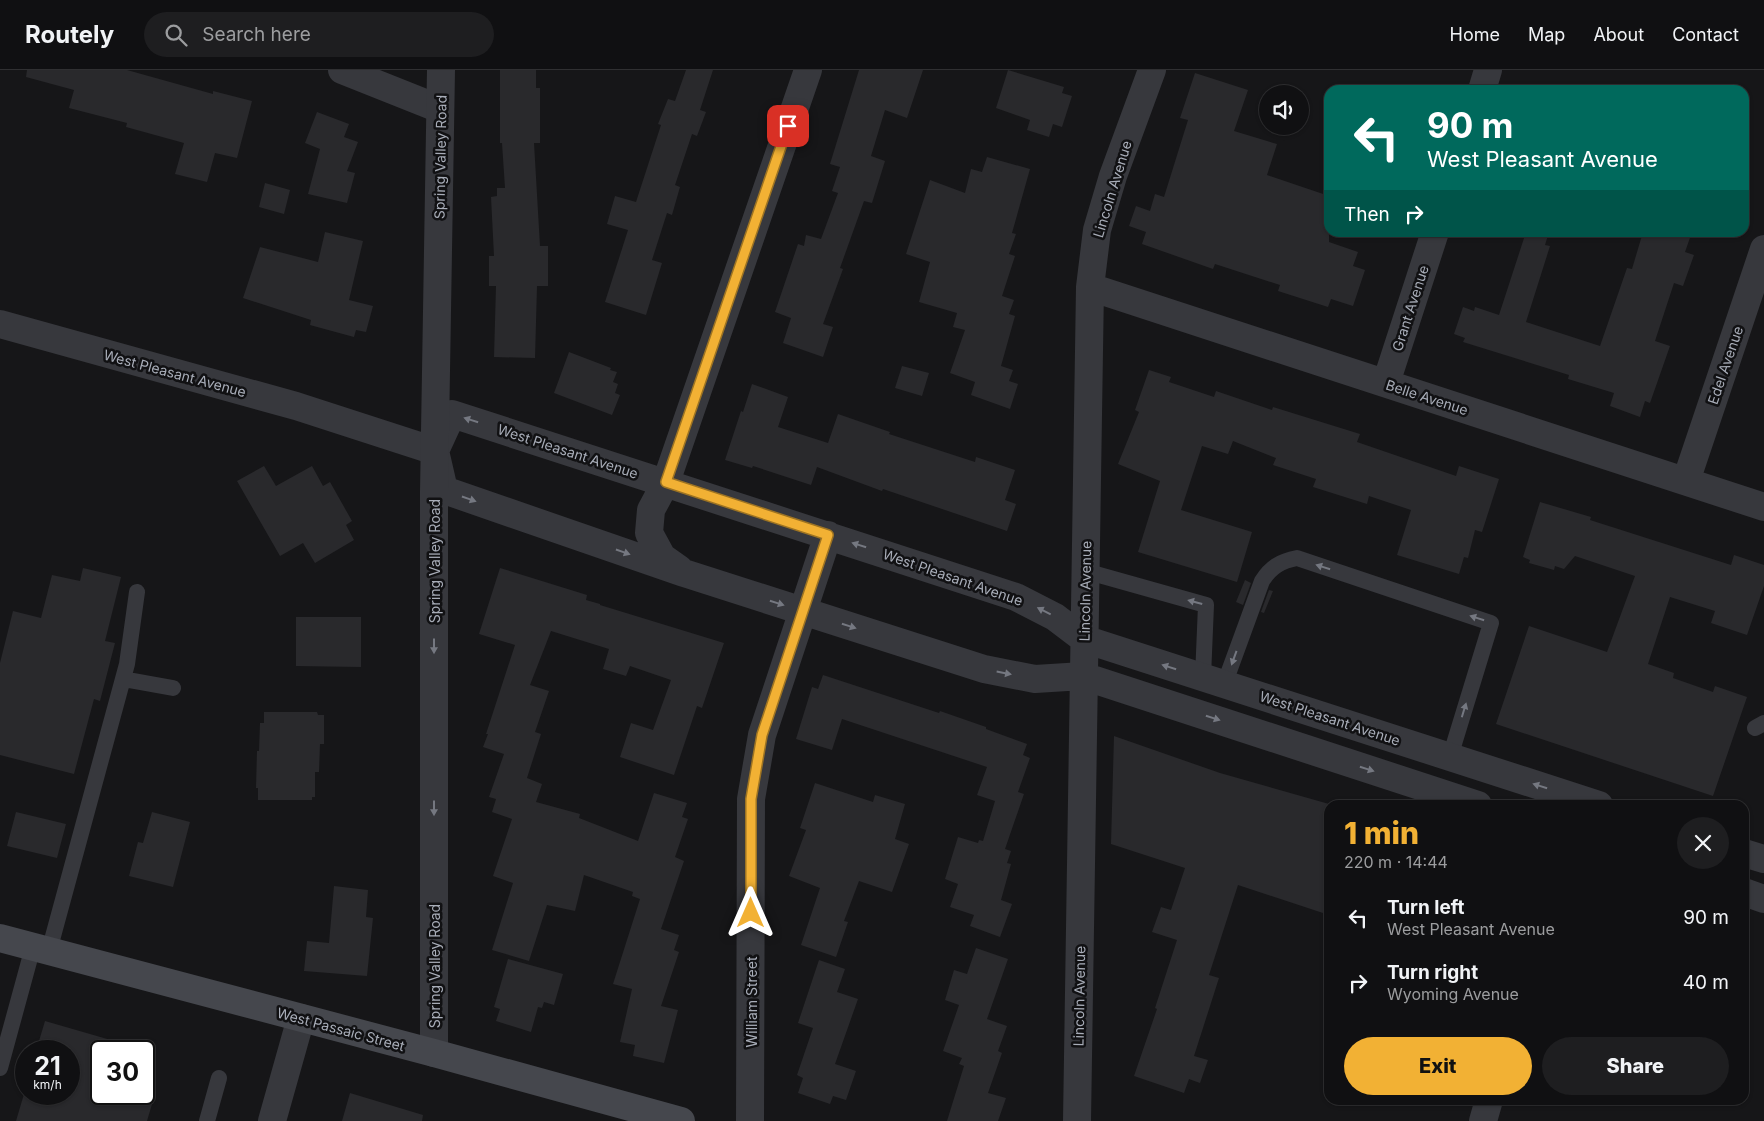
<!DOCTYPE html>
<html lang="en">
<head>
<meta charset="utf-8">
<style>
	:root { --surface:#101012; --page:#1e1e20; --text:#f1f3f6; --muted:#9c9d9f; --line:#303032; --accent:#f2b134 }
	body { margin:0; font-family:Inter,sans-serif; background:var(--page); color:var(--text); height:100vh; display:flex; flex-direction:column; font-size:19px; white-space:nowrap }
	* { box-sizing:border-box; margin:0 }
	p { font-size:16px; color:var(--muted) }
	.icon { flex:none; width:28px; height:28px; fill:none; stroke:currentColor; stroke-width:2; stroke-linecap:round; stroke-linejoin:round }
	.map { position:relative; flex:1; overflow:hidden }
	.details { position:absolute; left:1324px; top:730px; width:425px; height:305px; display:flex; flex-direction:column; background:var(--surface); border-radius:15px; box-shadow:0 1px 4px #0004,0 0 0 1px var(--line) }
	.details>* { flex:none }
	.top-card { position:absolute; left:1324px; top:15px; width:425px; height:152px; border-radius:15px; box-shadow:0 1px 4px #0004,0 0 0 1px var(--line); background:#00695c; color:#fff; overflow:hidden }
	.fabs { position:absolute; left:1259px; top:15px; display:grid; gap:10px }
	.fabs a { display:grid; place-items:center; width:50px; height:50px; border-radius:50%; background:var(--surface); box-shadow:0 1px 4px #0004,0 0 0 1px var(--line); font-size:25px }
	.speed { position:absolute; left:15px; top:970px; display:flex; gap:10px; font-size:25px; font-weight:700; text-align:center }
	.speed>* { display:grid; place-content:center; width:65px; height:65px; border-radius:50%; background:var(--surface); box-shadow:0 1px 4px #0004,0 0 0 1px var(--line); line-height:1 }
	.speed small { font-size:12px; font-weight:400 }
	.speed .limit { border:2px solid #111; border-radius:8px; background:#fff; color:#111 }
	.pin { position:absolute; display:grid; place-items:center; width:42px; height:42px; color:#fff; margin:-21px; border-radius:10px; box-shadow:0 2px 8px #0006 }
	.me { position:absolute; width:55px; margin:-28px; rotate:0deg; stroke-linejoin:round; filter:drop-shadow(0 0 4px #0008) }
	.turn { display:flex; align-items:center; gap:18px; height:105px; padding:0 20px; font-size:22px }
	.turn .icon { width:65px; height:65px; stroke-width:2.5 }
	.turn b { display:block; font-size:35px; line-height:42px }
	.then { display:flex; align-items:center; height:48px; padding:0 20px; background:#0003; gap:10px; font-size:19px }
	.round { display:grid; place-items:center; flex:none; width:52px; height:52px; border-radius:26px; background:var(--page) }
	.head { display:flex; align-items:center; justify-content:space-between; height:85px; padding:0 20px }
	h1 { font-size:30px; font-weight:800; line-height:38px; color:var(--accent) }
	.primary-button { display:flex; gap:10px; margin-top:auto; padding:10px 20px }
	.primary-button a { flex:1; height:58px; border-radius:30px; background:var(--accent); color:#111; font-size:20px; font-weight:800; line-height:58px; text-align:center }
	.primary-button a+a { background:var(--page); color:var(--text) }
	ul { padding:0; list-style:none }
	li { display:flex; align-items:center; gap:15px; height:65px; padding:0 20px }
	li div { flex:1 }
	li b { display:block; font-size:19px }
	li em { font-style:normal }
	header { display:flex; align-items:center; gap:30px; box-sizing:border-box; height:70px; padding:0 25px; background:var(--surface); border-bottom:1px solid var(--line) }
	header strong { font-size:24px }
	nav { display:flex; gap:28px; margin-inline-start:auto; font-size:18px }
	.search { width:350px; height:45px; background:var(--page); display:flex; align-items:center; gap:12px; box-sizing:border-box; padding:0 18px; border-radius:28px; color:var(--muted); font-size:19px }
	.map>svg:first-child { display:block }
	.building { fill:#29292c }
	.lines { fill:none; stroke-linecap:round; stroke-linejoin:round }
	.service { stroke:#37383d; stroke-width:16 }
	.minor { stroke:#37383d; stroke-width:28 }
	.tertiary { stroke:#37383d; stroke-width:28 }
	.secondary { stroke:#45474d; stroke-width:28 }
	.oneway { fill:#757881 }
	.route-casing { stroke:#9d7322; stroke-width:12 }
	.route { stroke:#f2b134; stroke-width:9 }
	.labels { text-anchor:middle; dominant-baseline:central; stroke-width:5; stroke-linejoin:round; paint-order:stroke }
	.street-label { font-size:14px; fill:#a8adb8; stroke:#111113 }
</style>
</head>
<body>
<header>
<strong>Routely</strong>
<div class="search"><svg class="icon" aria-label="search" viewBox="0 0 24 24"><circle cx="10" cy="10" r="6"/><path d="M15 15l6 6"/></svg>Search here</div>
<nav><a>Home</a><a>Map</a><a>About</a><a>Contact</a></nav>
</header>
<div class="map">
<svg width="1764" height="1051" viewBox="0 0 1764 1051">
	<rect width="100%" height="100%" fill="#161618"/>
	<path class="building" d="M27,0H127L213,24V21L252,31L237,88L215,83L207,112L175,104L184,73L126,57L127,53L69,38L74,20L26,7Z
		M500,0H536V18H540V73H534L540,176H548V216H537L535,288L494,287L496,216H489V186H494L491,127L497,126V118H505L502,73H500Z
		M686,0H713L700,40L706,42L697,66L692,64L675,115L680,117L672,145L667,143L652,190L662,193L646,245L605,232L628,160L607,154L615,126L636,132L661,55L658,54L668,29L675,31Z
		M859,0H923L907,48L885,40L871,86L885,91L872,133L864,131L840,198L843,199L823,254L833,257L823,287L783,273L791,248L775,242L798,174L804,176L806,165L821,169L838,123L832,121L840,97L830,94Z
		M1008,0L1064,17L1062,23L1072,26L1062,57L1053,54L1049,67L1027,60L1030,50L996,38Z
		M1195,3L1248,20L1234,61L1277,74L1267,105L1329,126V172L1358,182L1353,196L1365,200L1353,236L1331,229L1328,237L1278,221L1280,215L1215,194L1213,199L1142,174L1146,162L1129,156L1136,136L1150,141L1155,124L1164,127L1188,50L1180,48Z
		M317,42L349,54L344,67L358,72L347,101L355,103L347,133L308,124L320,79L305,73Z
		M987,87L1030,99L1012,163L1016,164L1009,184L1015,186L1002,226L1014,230L1009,244L1015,246L1001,296L1013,300L1009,311L1018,314L1010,339L971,325L975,312L950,303L965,260L953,257L957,243L919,232L930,192L906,184L930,110L965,123L971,99L982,102Z
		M265,113L290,120L284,144L259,137Z
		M325,162L363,171L349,230L373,236L366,262L356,260L354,267L310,255L311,250L243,228L260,177L318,192Z
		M1526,162H1549L1545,175L1550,176L1526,252L1600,276L1627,198L1632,199L1643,162H1692L1685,182L1694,185L1683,216L1674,213L1655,271L1670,276L1650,333L1645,331L1640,347L1610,336L1614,323L1568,309L1569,305L1463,272L1465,268L1454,264L1463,237L1474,241L1475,237L1499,245Z
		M569,282L611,298L610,300L617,302L613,312L618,314L615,323L620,325L612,345L554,323Z
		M902,296L929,303L922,326L895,318Z
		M1149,300L1171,307L1169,312L1214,327L1216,321L1272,340L1273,337L1360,364L1357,372L1456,406L1459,396L1499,409L1482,462L1475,460L1468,488L1464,487L1459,504L1397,485L1411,440L1369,426L1367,434L1313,417L1316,409L1273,395L1276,388L1233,371L1228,384L1202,376L1181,440L1252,462L1237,512L1138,482L1160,411L1118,394L1139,342L1135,340Z
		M752,314L788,327L778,357L828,373L838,344L890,362L889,364L975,392L976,387L1015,400L1005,430L1016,434L1007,461L883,419L882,421L817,397L811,415L753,396L752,398L725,390L741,341L743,342Z
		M264,396L276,416L312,396L323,416L330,412L352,451L346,455L354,470L315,493L303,473L280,486L237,411Z
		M1540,432L1591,447L1590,450L1731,495L1734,485L1764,495V516L1747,565L1711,553L1715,541L1670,527L1648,594L1674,603L1673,608L1713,622L1715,616L1747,627L1713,726L1496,654L1529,556L1607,582L1635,506L1575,486L1564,499L1555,496L1554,500L1529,493L1530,490L1523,487Z
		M83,498L121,507L105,571L115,573L100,631L94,629L74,704L0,685V593L13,541L41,548L52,505L80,511Z
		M500,498L587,525L586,530L600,534V535L724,573L702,638L697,636L674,705L620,687L631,653L653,660L671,610L630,596L626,606L603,599L609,579L551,561L530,615L549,621L535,662L541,664L527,708L542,714L536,732L580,744L579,748L638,771L654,723L687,733L682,747L688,749L675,787L684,791L661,859L679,865L674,880L679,882L661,936L678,940L664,993L633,986L635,975L620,972L632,919L613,914L640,829L632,826L633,822L584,805L575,841L547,835L529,891L492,880L513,813L493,806L512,749L492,742L496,729L489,727L504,684L483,677L488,664H486L515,575L479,564Z
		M1245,510L1251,513L1243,535L1236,532Z
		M1269,520L1273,521L1264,543L1261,542Z
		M296,547H361V597L296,596Z
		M823,605L939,643L940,641L986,657V659L1027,674L1023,685L1030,688L1018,722L1024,724L1005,779L1011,781L1007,793L1011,794L1001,830L1012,834L1000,867L970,856L974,845L950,837L958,814L945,809L958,767L978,773L979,770L983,771L995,731L977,725L987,697L842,649L832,680L796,669L812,617L818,619Z
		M264,642H317L318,645H324V674H320L319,702H315V727H312V730H258V718H256L257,681H259L260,653H264Z
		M1114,666L1220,703L1329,734V845L1238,815L1209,905L1219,908L1194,986L1208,990L1200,1013L1189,1009L1184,1023L1134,1006L1157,939L1155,938L1177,870L1152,862L1161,837L1171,840L1185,798L1111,774Z
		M815,713L873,732L875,725L905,734L895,769L909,774L892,822L859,811L844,851L848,852L836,887L801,875L820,818L789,806L806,760L800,758Z
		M16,742L66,754L57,788L7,776Z
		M152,742L190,752L173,817L129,806L138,772L143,773Z
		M334,816L368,820L366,847L373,848L367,906L304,901L307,871L329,873Z
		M976,878L1008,889L987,949L1007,956L998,981L1002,983L988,1023L1006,1028L998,1051H947L964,996L959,994L962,988L943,981L959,935L945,930L954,900L967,904Z
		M508,889L563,904L554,935L544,932L542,938L538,937L531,962L496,951L500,939L494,937Z
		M819,890L845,899L837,922L858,929L835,994L856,1001L846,1030L833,1026L830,1034L798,1023L803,1008L797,1005L813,958L798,953Z
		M45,951L128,975L127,981H101V1024H155L147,1051H16L24,1024H69V981H36Z
		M350,1023L423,1045L422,1051H342Z"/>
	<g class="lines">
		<path class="service" d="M1085,501L1206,535L1203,607
			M123,609L173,618
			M1224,615L1262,511C1271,497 1281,491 1297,488L1491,553L1450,687
			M1755,658L1764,653
			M49,881L127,594L137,522
			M0,998L33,877
			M207,1051L219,1008"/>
		<path class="minor" d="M342,0L440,39
			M1482,20L1488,0
			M1090,217L1764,437
			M0,254L296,336L435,381
			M1386,313L1435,162
			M1686,411L1764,179
			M679,499L662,487L649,463L651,440L666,412L808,0
			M1478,735L1083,606L1035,609L984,599L684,503L444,420L435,381L452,344L1016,527L1055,547L1084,569L1599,735
			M1744,783L1764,789
			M1744,822L1764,829
			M272,1051L301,948
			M750,1051L751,729L762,665L828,465
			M1077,1051L1090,217L1097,160L1113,106L1152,0
			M1483,1051L1489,1030"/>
		<path class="tertiary" d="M434,983V422L441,0"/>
		<path class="secondary" d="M0,868L434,983L681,1051"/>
	</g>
	<defs><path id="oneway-solid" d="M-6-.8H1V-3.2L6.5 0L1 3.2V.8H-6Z" transform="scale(1.25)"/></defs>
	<g class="oneway">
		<use href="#oneway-solid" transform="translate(471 350) rotate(-162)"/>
		<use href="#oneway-solid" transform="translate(469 429) rotate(19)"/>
		<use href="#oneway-solid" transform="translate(859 475) rotate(-162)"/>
		<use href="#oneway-solid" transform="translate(623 482) rotate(19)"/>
		<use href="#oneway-solid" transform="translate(1323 497) rotate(-162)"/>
		<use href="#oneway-solid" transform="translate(1195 532) rotate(-165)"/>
		<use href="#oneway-solid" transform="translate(777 533) rotate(18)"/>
		<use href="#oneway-solid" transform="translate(1044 541) rotate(-153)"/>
		<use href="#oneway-solid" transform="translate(1477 548) rotate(-162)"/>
		<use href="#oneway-solid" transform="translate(849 556) rotate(18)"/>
		<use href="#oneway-solid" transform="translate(434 576) rotate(90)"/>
		<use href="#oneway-solid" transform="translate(1234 588) rotate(110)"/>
		<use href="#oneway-solid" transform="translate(1169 597) rotate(-162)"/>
		<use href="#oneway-solid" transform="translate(1004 603) rotate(11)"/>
		<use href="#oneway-solid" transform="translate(1464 640) rotate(-73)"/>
		<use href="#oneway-solid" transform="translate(1213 648) rotate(18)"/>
		<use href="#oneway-solid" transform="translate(1367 699) rotate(18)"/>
		<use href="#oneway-solid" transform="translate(1540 716) rotate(-162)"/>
		<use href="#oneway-solid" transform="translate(434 738) rotate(90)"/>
	</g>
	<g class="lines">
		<defs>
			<path id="route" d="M751,843V729L762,665L828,465L666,412L788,56"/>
		</defs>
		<use href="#route" class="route-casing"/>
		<use href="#route" class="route"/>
	</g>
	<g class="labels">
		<g class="street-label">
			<text transform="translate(440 87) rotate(-89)">Spring Valley Road</text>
			<text transform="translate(1112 119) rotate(-73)">Lincoln Avenue</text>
			<text transform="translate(1410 238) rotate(-72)">Grant Avenue</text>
			<text transform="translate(1725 295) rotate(-71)">Edel Avenue</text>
			<text transform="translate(175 303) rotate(15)">West Pleasant Avenue</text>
			<text transform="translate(1427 327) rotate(18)">Belle Avenue</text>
			<text transform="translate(568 381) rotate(18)">West Pleasant Avenue</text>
			<text transform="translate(434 491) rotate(-90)">Spring Valley Road</text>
			<text transform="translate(953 507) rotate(19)">West Pleasant Avenue</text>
			<text transform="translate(1085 521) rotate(-89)">Lincoln Avenue</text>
			<text transform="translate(1330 648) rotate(18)">West Pleasant Avenue</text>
			<text transform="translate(434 896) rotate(-90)">Spring Valley Road</text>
			<text transform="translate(1079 926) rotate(-89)">Lincoln Avenue</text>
			<text transform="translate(751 932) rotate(-90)">William Street</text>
			<text transform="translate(341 959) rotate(15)">West Passaic Street</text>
		</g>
	</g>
</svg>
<div class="fabs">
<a><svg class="icon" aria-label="sound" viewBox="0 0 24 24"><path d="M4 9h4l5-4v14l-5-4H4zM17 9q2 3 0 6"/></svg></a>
</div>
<div class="speed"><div>21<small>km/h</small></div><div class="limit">30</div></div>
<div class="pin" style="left:788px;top:56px;background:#d93025"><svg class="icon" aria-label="arrive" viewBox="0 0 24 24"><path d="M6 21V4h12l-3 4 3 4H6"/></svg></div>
<svg class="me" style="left:751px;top:843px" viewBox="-20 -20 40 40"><path d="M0-17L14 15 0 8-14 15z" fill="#f2b134" stroke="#fff" stroke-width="4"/></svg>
<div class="top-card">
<div class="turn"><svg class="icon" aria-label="left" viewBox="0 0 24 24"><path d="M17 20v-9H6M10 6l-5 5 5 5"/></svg><div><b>90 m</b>West Pleasant Avenue</div></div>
<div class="then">Then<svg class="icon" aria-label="right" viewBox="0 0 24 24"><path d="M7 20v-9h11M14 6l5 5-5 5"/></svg></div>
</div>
<section class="details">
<div class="head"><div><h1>1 min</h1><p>220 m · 14:44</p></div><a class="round"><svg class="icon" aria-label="close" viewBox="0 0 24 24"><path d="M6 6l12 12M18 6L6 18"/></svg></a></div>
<ul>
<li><svg class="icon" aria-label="left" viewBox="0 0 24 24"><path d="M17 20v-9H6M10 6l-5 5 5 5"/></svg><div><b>Turn left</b><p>West Pleasant Avenue</p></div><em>90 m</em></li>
<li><svg class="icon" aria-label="right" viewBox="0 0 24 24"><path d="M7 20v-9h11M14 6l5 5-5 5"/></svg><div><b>Turn right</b><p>Wyoming Avenue</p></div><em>40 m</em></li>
</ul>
<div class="primary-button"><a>Exit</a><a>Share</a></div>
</section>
</div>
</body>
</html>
